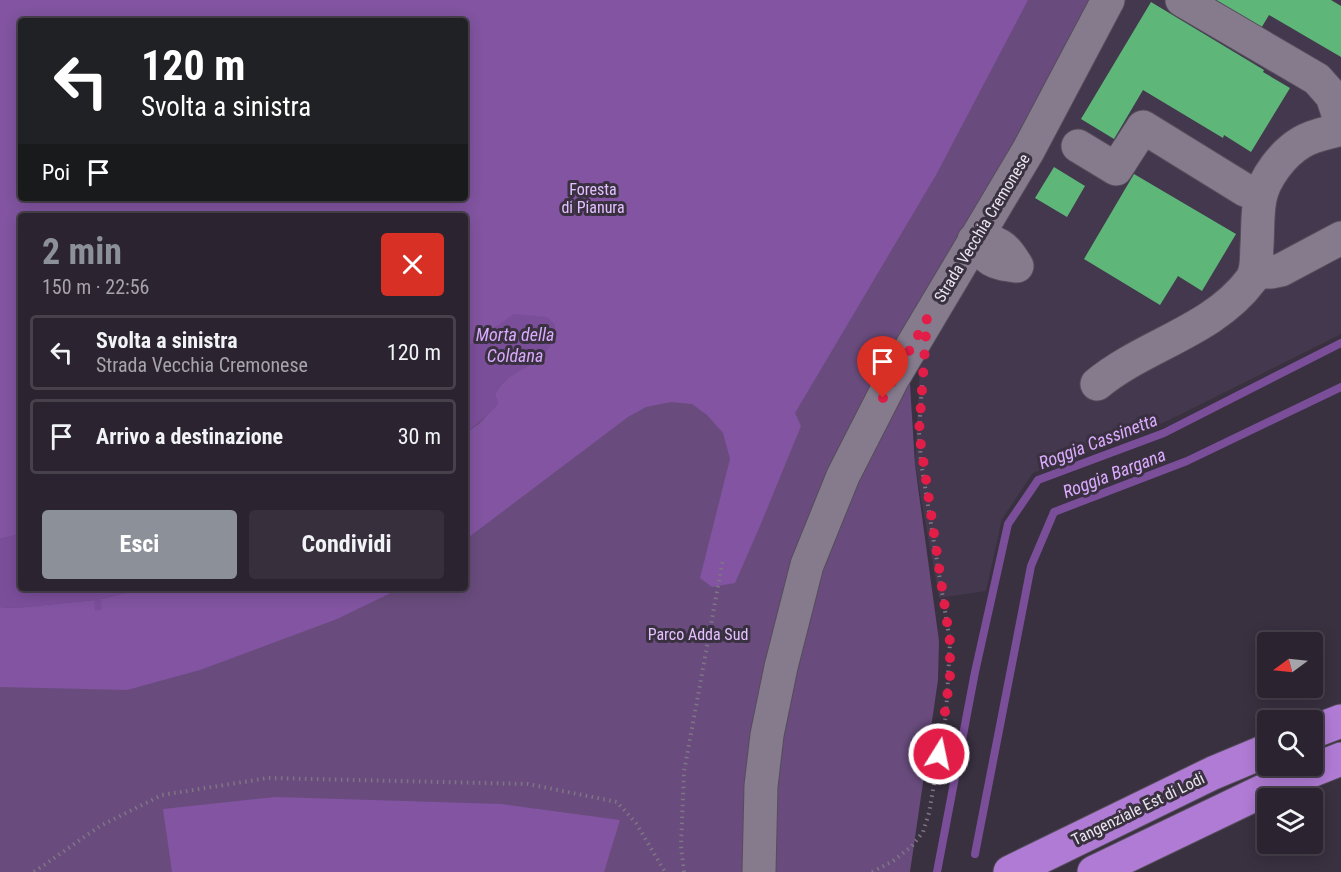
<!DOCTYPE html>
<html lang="it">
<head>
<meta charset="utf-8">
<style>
	:root { --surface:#2b2430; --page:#37303c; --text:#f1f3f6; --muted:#a6a4ab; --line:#47414c; --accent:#8c9099 }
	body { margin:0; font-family:"Roboto Condensed",sans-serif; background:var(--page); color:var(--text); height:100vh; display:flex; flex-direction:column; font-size:22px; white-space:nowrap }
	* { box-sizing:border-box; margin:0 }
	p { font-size:20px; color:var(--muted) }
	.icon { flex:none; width:33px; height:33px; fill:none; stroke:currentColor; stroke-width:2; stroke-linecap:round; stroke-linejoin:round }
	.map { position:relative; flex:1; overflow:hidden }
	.sheet { position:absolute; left:18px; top:213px; width:450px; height:378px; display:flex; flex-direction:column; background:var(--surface); border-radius:6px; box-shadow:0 3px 15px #0003,0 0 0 2px var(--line) }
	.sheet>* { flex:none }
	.banner { position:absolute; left:18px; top:18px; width:450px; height:183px; border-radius:6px; box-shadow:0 3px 15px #0003,0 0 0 2px var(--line); background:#202124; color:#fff; overflow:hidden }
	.needle { width:39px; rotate:255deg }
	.tools { position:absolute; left:1257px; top:632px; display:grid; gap:12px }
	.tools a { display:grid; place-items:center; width:66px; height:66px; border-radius:6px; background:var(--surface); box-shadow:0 3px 15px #0003,0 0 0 2px var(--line); font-size:30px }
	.pin { position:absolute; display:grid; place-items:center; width:51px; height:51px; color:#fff; margin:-62px -26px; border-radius:50% 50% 50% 0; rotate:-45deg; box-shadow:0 0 6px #0007 }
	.pin .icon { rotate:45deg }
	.me { position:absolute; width:66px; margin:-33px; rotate:10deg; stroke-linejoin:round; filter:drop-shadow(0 0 4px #0008) }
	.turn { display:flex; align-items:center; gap:21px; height:126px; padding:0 24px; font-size:27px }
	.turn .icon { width:78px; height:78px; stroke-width:2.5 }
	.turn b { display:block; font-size:42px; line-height:51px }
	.then { display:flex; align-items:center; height:57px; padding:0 24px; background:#0003; gap:12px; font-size:22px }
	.round { display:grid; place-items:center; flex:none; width:63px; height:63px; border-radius:6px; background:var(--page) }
	.head { display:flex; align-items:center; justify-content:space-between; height:102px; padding:0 24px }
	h1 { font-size:36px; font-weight:700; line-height:45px; color:var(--accent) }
	.cta { display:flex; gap:12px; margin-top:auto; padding:12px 24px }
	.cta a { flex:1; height:69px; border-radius:6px; background:var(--accent); color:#fff; font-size:24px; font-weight:700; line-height:69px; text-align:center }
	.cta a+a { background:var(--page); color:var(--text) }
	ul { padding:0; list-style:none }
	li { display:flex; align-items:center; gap:18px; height:75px; margin:0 12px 9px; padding:0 12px; border:3px solid var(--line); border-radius:6px }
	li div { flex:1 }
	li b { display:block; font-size:22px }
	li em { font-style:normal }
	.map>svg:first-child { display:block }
	.built { fill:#43384d }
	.green { fill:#694c7d; fill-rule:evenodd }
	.forest { fill:#8254a1; fill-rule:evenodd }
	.water { fill:#7b4e9a }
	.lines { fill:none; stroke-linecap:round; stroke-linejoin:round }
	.stream { stroke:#7b4e9a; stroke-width:8 }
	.building { fill:#5eb779 }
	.minor-casing { stroke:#554d5b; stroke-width:35 }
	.highway-casing { stroke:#554d5b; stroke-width:35 }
	.path { stroke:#7e7684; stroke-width:4; stroke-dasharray:1.5 4.5; stroke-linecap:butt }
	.minor { stroke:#857b8d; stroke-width:33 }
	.highway { stroke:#b07bd5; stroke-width:33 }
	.route { stroke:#e11d48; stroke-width:10; stroke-dasharray:0 18 }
	.labels { text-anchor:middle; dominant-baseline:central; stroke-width:6; stroke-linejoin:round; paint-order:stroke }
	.park-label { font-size:16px; fill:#e3c0fe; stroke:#393040 }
	.street-label { font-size:16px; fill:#ebe5ef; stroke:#393040 }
	.water-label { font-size:18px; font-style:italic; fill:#dbabfe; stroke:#393040 }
</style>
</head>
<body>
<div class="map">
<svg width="1341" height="872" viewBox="0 0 1341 872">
	<rect width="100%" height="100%" fill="#393040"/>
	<path class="built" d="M1095,0H1341V334L1165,422L1033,473L1002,519L986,591L939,598L915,465L923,301Z"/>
	<path class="green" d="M0,0H1095L913,342L910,384L915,465L939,641L938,680L910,872H0ZM21,21H465V198H21ZM21,216H465V588H21Z"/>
	<path class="forest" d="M0,0H1028L936,175L795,413L801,426L760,526L735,583L712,587L700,578L730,459L723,433L707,415L692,404L671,402L646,407L628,417L465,540V434L480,423L498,403L495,394C511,363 553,368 555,325L546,317L495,327L488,335L465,348V216H21V534L0,539ZM21,21H465V198H21Z
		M146,588H401L337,619L200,670L127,690L0,687V607L15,608L95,600V611L101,599Z
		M276,797L501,804L620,820L604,872H172L163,809Z"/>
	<path class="water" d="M514,314L546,317L555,325C553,370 511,363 495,394L498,403L495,408L465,434V348C483,339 497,325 514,314Z
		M21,534V588H146L101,599L102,610L95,611L94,600L15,608L0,607V539Z"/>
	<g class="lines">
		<path class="stream" d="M975,854L1031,566L1054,512L1187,461L1341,387
			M937,872L975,672L1008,524L1038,480L1164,433L1341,343"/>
	</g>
	<path class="building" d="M1208,0H1331L1341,6V57L1269,15L1260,30Z
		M1151,2L1264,70L1263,72L1290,88L1251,152L1224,135L1223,138L1143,90L1114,139L1081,119Z
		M1054,167L1085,186L1067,217L1035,198Z
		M1134,174L1236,234L1202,291L1178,276L1160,305L1084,259Z"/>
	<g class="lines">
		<defs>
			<path id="minor" d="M1182,0L1317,79L1332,96L1341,123
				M1078,146L1116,169L1143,127L1245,190L1260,196
				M974,240C1000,242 1003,244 1017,266C992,263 988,261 974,240Z
				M1255,272H1272L1281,270L1341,238
				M1097,384C1144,345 1213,331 1251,280C1258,270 1256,257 1257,245C1258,230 1257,215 1260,199C1264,178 1283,153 1302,142C1313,135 1328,133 1341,129
				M759,872L761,786L767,735L781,667L807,565L843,476L893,378L1028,151L1108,0"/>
			<path id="highway" d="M1312,732L1341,721
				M1010,872L1213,773L1268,750
				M1094,872L1271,787L1341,759"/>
		</defs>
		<use href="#minor" class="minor-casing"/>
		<use href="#highway" class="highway-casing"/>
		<path class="path" d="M34,872L100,826L162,795L268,778L528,784L617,802L636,823L665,872
			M684,872L681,846L684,772L723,559
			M872,872L893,861L912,846L923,832L929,813L946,715L950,642L921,462L919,432L922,385"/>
		<use href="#minor" class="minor"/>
		<use href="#highway" class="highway"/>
	</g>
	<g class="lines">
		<path class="route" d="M883,398L927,319L919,432L950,642V676L939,754"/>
	</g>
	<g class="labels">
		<g class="park-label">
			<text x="593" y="189">Foresta<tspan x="593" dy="18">di Pianura</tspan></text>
			<text x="698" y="634">Parco Adda Sud</text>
		</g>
		<g class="street-label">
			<text transform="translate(982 228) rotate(-59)">Strada Vecchia Cremonese</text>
			<text transform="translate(1138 809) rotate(-26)">Tangenziale Est di Lodi</text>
		</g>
		<g class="water-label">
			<text x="515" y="334">Morta della<tspan x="515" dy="21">Coldana</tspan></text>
			<text transform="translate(1098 441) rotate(-21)">Roggia Cassinetta</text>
			<text transform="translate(1114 473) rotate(-21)">Roggia Bargana</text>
		</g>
	</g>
</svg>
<div class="tools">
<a><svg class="needle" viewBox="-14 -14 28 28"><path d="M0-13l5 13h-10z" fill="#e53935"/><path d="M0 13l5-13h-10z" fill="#a6a4ab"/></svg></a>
<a><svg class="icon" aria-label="search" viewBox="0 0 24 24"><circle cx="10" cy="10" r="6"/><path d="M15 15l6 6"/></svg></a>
<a><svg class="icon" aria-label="layers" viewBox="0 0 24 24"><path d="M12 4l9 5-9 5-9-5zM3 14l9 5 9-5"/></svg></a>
</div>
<div class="pin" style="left:883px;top:398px;background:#d93025"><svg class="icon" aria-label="arrive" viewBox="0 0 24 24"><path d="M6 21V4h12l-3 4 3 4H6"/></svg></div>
<svg class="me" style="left:939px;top:754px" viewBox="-20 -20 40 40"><circle r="17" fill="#e11d48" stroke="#fff" stroke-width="3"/><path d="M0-11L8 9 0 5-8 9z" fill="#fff"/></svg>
<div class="banner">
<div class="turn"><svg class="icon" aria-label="left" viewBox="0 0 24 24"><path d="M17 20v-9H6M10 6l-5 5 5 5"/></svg><div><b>120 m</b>Svolta a sinistra</div></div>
<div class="then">Poi<svg class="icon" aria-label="arrive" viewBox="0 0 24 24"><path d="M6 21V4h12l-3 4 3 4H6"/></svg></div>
</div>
<section class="sheet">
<div class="head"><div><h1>2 min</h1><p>150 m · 22:56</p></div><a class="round" style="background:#d93025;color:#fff"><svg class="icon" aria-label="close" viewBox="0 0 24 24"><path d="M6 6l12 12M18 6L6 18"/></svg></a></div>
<ul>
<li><svg class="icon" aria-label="left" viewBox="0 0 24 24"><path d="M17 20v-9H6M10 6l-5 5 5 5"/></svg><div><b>Svolta a sinistra</b><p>Strada Vecchia Cremonese</p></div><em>120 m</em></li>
<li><svg class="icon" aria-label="arrive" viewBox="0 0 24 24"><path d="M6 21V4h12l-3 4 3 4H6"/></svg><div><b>Arrivo a destinazione</b></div><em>30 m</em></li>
</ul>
<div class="cta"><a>Esci</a><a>Condividi</a></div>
</section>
</div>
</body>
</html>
